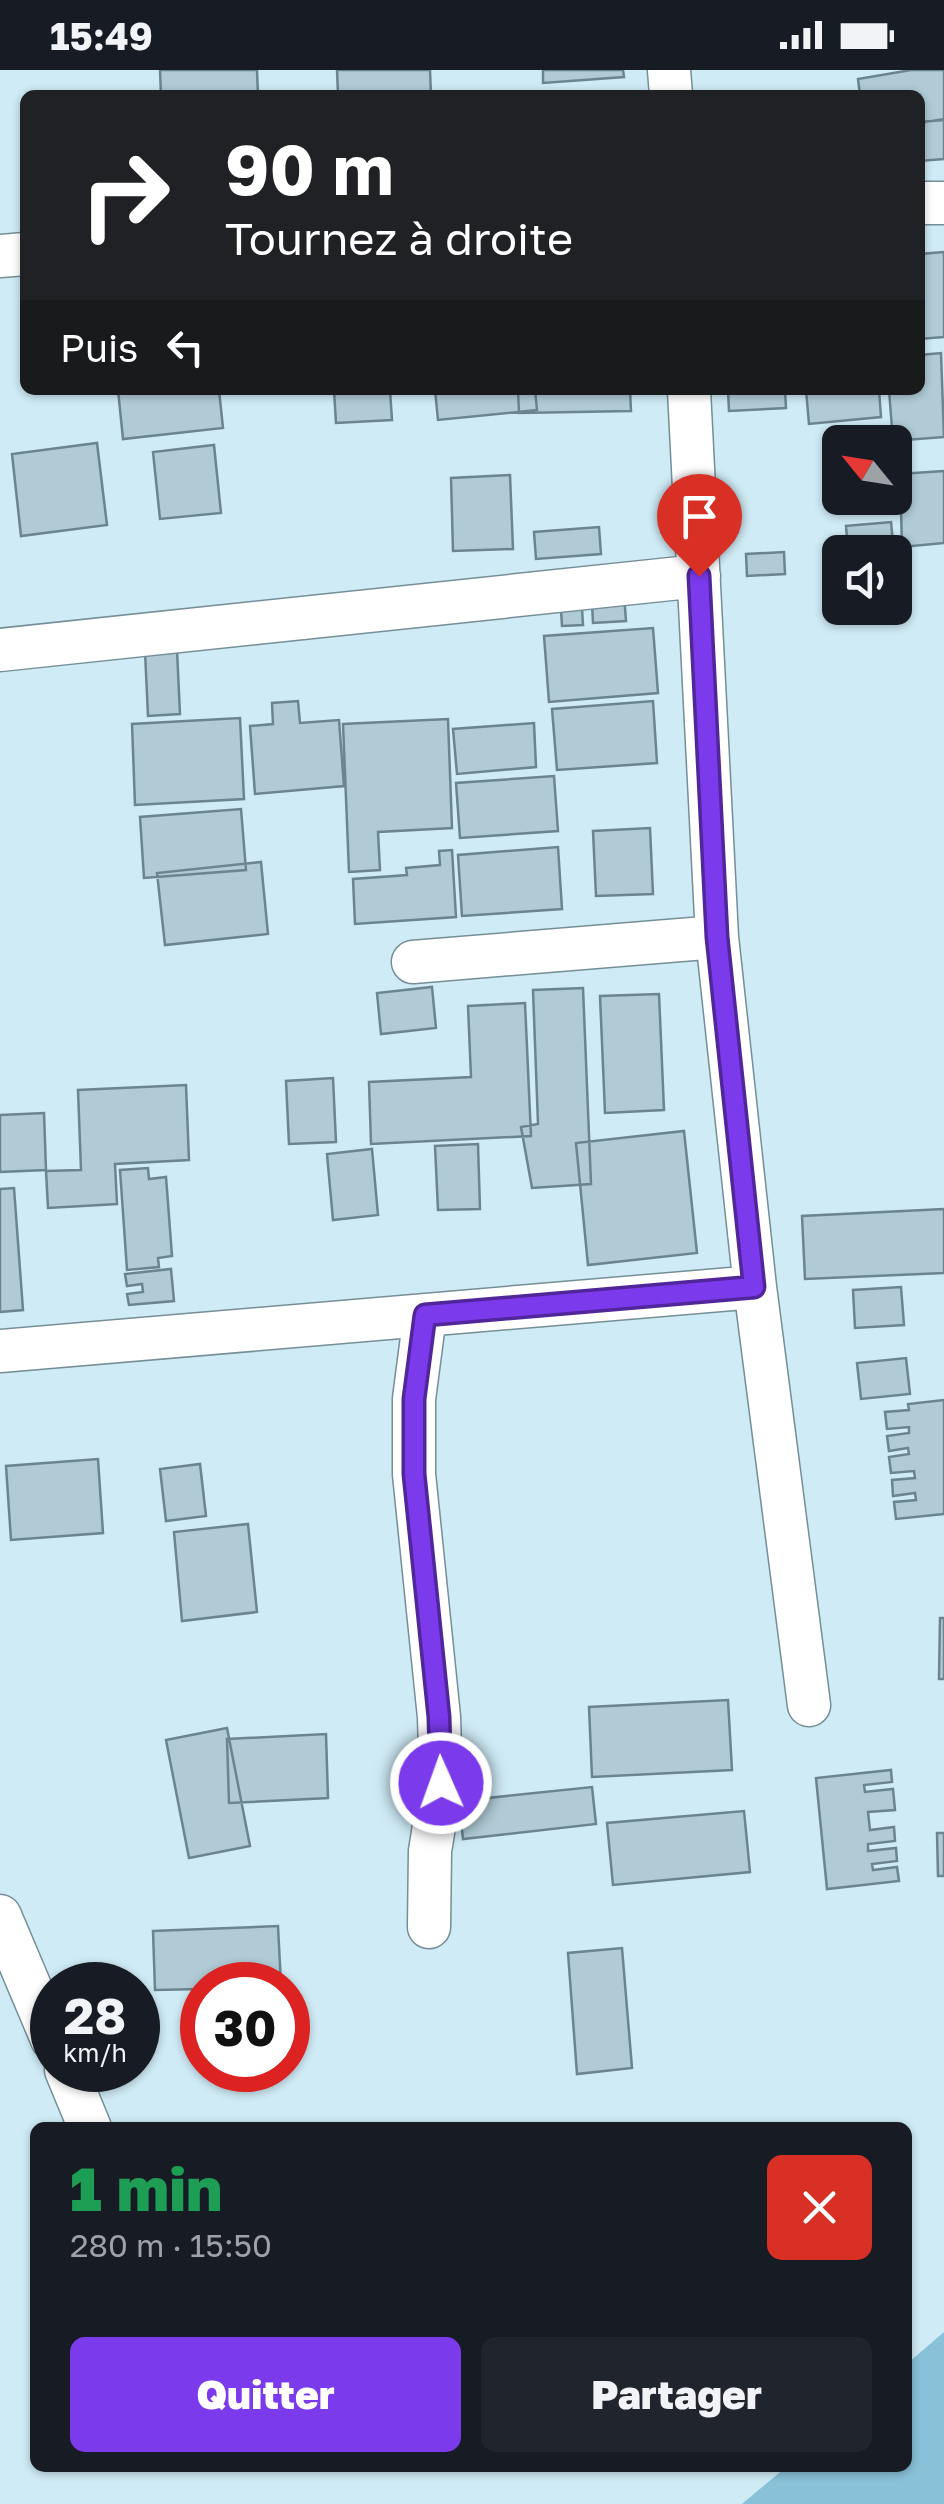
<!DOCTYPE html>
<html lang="fr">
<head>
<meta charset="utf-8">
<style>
	:root { --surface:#171b24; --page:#20242c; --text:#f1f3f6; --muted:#9ea1a6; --accent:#7c3aed }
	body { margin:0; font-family:"Golos Text",sans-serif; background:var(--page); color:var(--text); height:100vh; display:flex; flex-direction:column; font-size:38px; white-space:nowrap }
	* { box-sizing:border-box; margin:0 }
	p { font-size:32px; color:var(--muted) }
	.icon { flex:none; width:55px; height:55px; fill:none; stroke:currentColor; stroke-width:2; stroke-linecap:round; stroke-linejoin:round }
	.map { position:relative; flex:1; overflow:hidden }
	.side { position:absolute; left:30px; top:2052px; width:882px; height:350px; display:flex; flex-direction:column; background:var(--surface); border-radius:15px; box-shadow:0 2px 8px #0004 }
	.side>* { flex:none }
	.top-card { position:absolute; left:20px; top:20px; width:905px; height:305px; border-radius:15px; box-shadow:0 2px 8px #0004; background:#202124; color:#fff; overflow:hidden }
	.needle { width:65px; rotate:300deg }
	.buttons { position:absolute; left:822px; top:355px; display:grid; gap:20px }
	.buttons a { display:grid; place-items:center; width:90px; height:90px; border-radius:15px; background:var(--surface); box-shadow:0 2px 8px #0004; font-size:50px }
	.speed { position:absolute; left:30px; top:1892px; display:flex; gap:20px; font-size:50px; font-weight:700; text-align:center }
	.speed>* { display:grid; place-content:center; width:130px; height:130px; border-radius:50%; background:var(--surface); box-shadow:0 2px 8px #0004; line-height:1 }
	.speed small { font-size:25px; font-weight:400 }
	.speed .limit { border:15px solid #d22; background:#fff; color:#111 }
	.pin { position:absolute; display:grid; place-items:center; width:85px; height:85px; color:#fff; margin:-102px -42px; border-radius:50% 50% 50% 0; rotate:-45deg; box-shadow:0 0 10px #0007 }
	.pin .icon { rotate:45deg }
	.me { position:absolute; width:110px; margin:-55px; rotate:358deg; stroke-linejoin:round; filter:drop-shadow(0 0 8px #0008) }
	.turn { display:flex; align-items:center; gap:35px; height:210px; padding:0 40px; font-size:45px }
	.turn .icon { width:130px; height:130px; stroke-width:2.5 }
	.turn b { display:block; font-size:70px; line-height:85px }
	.then { display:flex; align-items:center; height:95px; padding:0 40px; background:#0003; gap:20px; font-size:38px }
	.round { display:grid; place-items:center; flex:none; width:105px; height:105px; border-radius:15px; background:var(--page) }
	.summary { display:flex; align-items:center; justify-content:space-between; height:170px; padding:0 40px }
	h1 { font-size:60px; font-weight:800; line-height:75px; color:#1e9e55 }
	.button { display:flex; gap:20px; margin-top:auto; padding:20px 40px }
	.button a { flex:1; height:115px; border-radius:15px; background:var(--accent); color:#fff; font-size:40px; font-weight:800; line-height:115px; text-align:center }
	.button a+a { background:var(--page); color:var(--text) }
	.status { display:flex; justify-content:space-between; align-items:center; height:70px; padding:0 50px; background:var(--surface); direction:ltr }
	.status svg { height:28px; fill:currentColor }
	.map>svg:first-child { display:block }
	.green { fill:#89c1d8 }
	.building { fill:#b0cbd6; stroke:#6b848f; stroke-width:2.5 }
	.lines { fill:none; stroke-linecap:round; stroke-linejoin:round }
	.street-casing { stroke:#758e98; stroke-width:45 }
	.street { stroke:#fff; stroke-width:42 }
	.route-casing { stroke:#51269a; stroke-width:25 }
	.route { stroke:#7c3aed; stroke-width:18 }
</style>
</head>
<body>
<div class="status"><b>15:49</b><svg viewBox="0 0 49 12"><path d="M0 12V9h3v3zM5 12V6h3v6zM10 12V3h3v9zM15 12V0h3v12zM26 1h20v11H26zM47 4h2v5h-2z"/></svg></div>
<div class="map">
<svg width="944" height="2434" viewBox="0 0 944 2434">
	<rect width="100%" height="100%" fill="#cfebf6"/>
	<path class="green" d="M944,2262V2434H742L785,2398H908V2293Z"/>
	<path class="building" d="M160,0H257L258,25H161Z
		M337,0H430L431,25H338Z
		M543,0H623L624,7L543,13Z
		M911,0H944V49L920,53V25H860L858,9Z
		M944,50V89L920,91V52Z
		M944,182V267L920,269V184Z
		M941,283L944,367L893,371L889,320H920V285Z
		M118,320H219L223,358L123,369Z
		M334,320H390L392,350L336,353Z
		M435,320H535L537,340L438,350Z
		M518,320H630L631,341L519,343Z
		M728,320H785L786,338L729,341Z
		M806,320H879L881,347L809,354Z
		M97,373L107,455L21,466L12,384Z
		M214,375L221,443L160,449L153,382Z
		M944,401V473L902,477L900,404Z
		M510,405L513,479L453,481L451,408Z
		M891,452L894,482H848L846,456Z
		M599,457L601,484L536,489L534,462Z
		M784,482L785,504L747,506L746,484Z
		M623,511L626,551L593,553L591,513Z
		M581,521L583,555L562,556L560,523Z
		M653,558L658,623L549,632L544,566Z
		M177,580L180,644L148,646L145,582Z
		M298,631L300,653L339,650L344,716L255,724L250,656L273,654L272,633Z
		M653,631L657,693L557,700L552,639Z
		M240,648L244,729L135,735L132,654Z
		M448,649L452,758L378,762L380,800L349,802L343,654Z
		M534,653L536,697L457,704L453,659Z
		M554,706L558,761L460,768L456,713Z
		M241,739L246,800L144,808L140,747Z
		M650,758L653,824L596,826L593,761Z
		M558,777L562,839L462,846L458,785Z
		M452,780L456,847L355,854L353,809L407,805L406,798L440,795L439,781Z
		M261,792L268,864L165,875L157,803Z
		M432,917L436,958L381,964L377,923Z
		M583,918L591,1114L532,1118L521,1057L538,1054L533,920Z
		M659,924L664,1040L605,1043L600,926Z
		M525,933L531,1066L371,1074L369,1012L471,1007L468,936Z
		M333,1008L336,1072L289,1074L286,1011Z
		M186,1015L189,1090L115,1094L117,1134L48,1138L46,1101L81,1100L78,1020Z
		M44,1043L46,1100L0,1102V1045Z
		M684,1061L697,1183L588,1195L576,1073Z
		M478,1074L480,1139L438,1140L435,1076Z
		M372,1079L378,1145L333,1150L327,1084Z
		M148,1098L149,1109L166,1107L172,1186L158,1188L159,1197L127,1200L120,1100Z
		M14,1118L23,1240L0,1242V1119Z
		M944,1139V1203L805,1209L802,1146Z
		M171,1199L174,1231L129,1235L127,1224L143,1222L142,1214L127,1216L125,1204Z
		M901,1217L904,1255L855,1258L853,1220Z
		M906,1288L910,1324L861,1329L857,1293Z
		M944,1330V1444L896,1449L894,1432L916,1430L915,1423L893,1426L892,1410L915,1408L914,1401L891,1403L889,1387L909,1384L908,1378L889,1381L887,1366L909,1363V1357L887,1359L885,1342L909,1340L908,1334Z
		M98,1389L103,1463L11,1470L6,1396Z
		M200,1394L206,1446L166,1451L160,1399Z
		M248,1454L257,1542L182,1551L174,1462Z
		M940,1548H944V1609H939Z
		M728,1630L732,1700L592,1707L589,1637Z
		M227,1658L250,1776L189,1788L166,1670Z
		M326,1664L328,1728L229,1733L227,1669Z
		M891,1700L892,1712L864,1715L865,1722L893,1719L895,1740L868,1742L870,1760L894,1757L895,1771L868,1774V1781L896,1778L897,1791L872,1794L873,1800L897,1797L899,1811L827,1819L816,1708Z
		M592,1717L596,1754L463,1769L459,1731Z
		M744,1741L750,1802L613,1815L607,1753Z
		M937,1763H944V1806H938Z
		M278,1856L281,1915H202V1919L155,1920L153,1861Z
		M622,1878L632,1998L577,2004L568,1883Z"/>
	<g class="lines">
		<defs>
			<path id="street" d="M669,0L671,25
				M920,133H944
				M0,186L25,184
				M689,320L717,867L755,1217L809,1635
				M0,580L699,506
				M413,892L717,867
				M425,1245L414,1329V1404L439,1647L441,1713L430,1781L429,1857
				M0,1281L755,1217
				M0,1846L52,1969
				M66,2000L90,2058"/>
		</defs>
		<use href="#street" class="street-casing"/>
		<use href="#street" class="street"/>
	</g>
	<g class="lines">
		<defs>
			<path id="route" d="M441,1713L439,1647L414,1404V1329L425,1245L754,1217L717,867L699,506"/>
		</defs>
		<use href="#route" class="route-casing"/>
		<use href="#route" class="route"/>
	</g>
</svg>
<div class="buttons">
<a><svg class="needle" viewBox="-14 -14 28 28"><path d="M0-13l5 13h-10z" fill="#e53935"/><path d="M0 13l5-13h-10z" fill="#9ea1a6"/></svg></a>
<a><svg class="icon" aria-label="sound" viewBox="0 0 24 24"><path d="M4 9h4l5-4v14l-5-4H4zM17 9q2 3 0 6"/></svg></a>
</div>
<div class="speed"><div>28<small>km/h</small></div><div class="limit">30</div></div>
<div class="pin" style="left:699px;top:506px;background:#d93025"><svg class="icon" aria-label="arrive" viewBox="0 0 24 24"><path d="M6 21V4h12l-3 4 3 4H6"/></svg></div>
<svg class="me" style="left:441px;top:1713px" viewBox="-20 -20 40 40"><circle r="17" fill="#7c3aed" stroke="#fff" stroke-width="3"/><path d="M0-11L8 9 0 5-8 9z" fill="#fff"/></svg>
<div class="top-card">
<div class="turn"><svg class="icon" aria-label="right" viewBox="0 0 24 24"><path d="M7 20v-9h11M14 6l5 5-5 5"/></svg><div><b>90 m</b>Tournez à droite</div></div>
<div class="then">Puis<svg class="icon" aria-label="left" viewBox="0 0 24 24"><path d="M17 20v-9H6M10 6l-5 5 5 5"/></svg></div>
</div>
<section class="side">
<div class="summary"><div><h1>1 min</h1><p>280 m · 15:50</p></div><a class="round" style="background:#d93025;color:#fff"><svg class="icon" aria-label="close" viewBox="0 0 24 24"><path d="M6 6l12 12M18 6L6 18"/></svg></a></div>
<div class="button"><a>Quitter</a><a>Partager</a></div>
</section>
</div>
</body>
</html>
